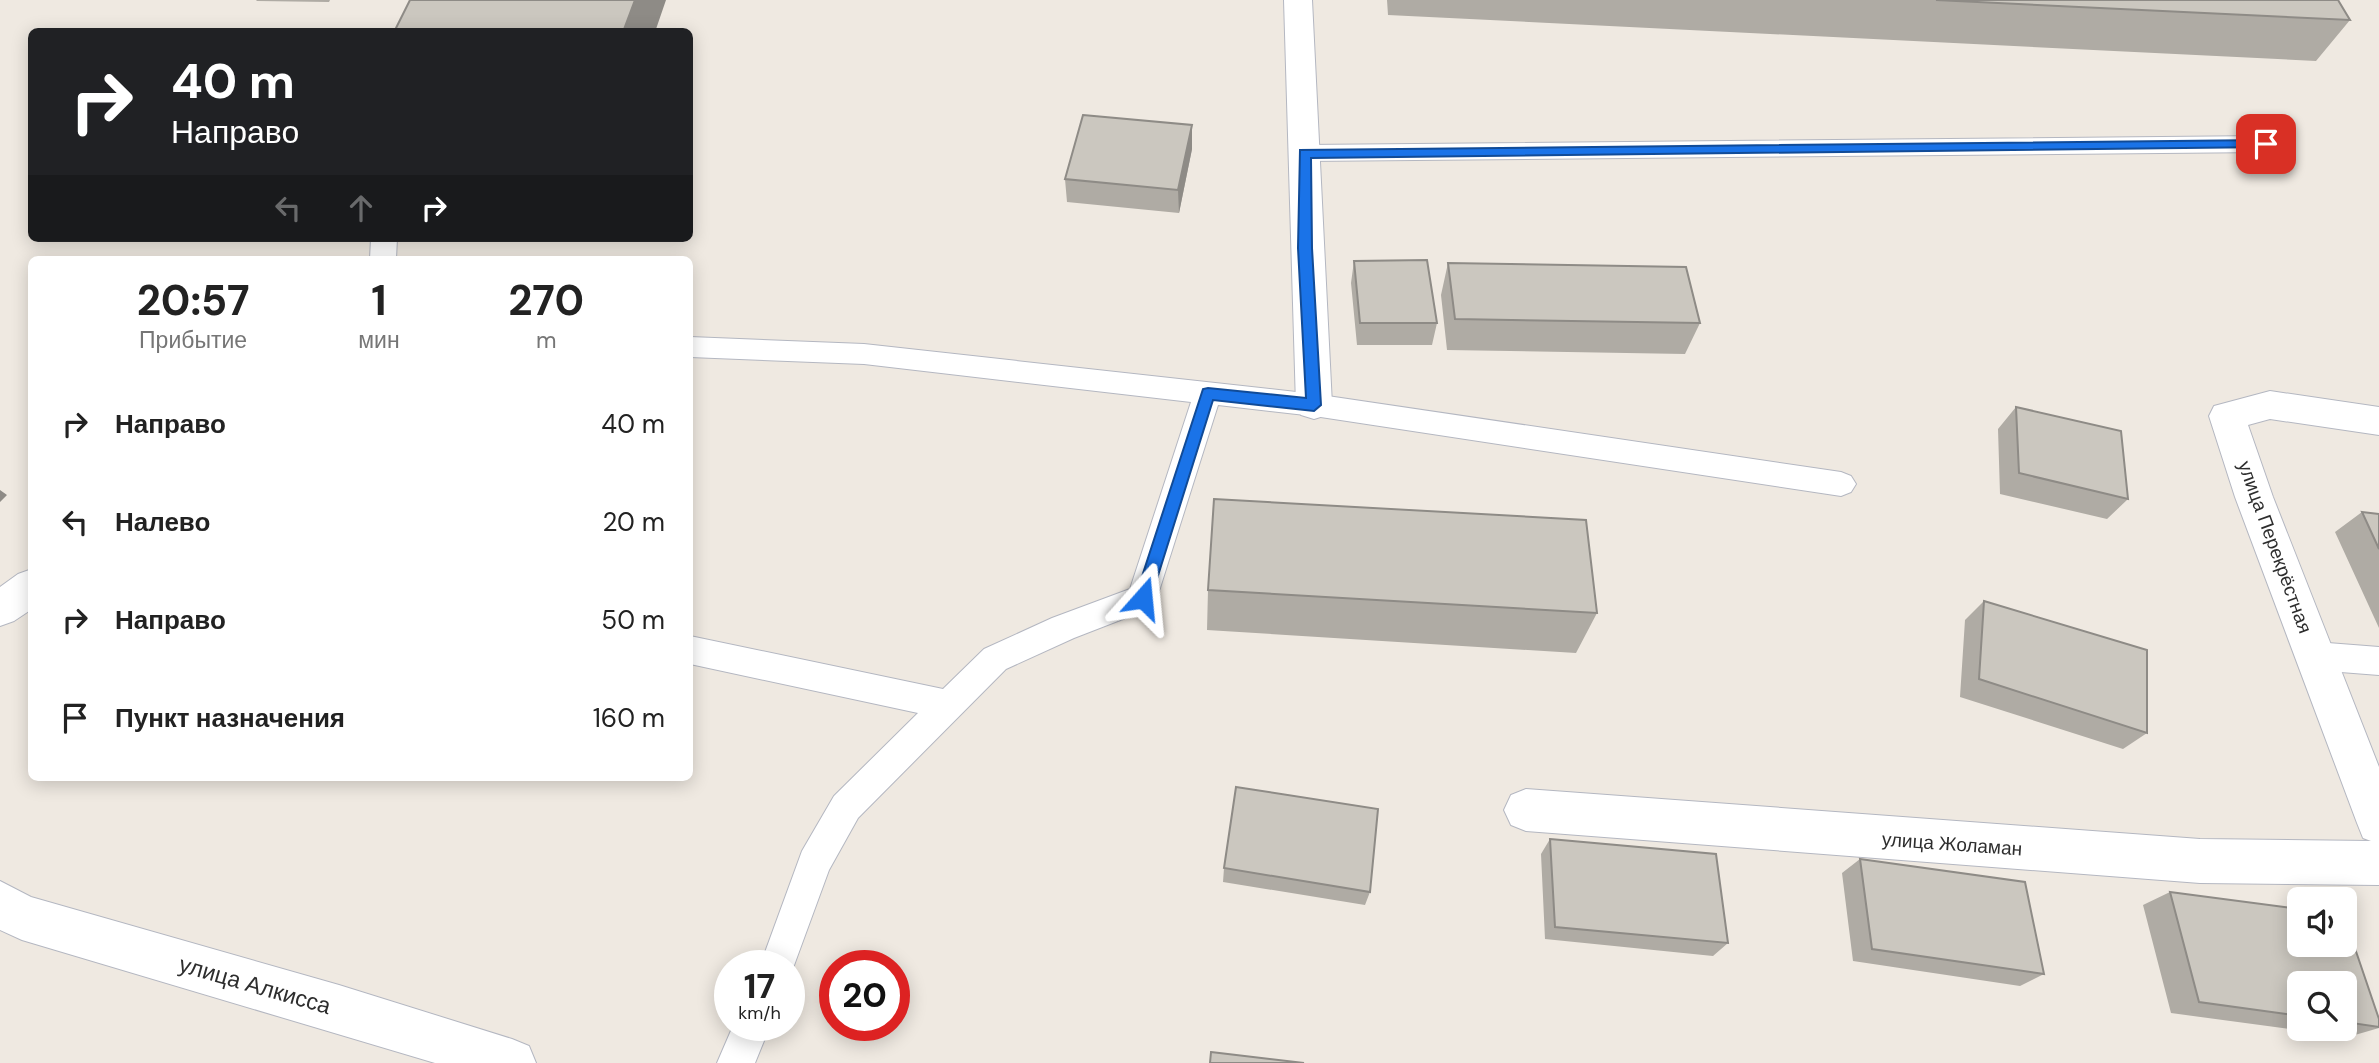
<!DOCTYPE html>
<html lang="ru">
<head>
<meta charset="utf-8">
<style>
	:root { --surface:#fff; --page:#f6f6f6; --text:#222; --muted:#767676 }
	body { margin:0; font-family:"DM Sans",sans-serif; background:var(--page); color:var(--text); height:100vh; display:flex; flex-direction:column; font-size:26px; white-space:nowrap }
	* { box-sizing:border-box; margin:0 }
	p { font-size:23px; color:var(--muted) }
	.icon { flex:none; width:38px; height:38px; fill:none; stroke:currentColor; stroke-width:2; stroke-linecap:round; stroke-linejoin:round }
	.map { position:relative; flex:1; overflow:hidden }
	.drawer { position:absolute; left:28px; top:256px; width:665px; height:525px; display:flex; flex-direction:column; background:var(--surface); border-radius:10px; box-shadow:0 4px 18px #0003 }
	.drawer>* { flex:none }
	.top-card { position:absolute; left:28px; top:28px; width:665px; height:214px; border-radius:10px; box-shadow:0 4px 18px #0003; background:#202124; color:#fff; overflow:hidden }
	.fabs { position:absolute; left:2287px; top:887px; display:grid; gap:14px }
	.fabs a { display:grid; place-items:center; width:70px; height:70px; border-radius:10px; background:var(--surface); box-shadow:0 4px 18px #0003; font-size:35px }
	.speed { position:absolute; left:714px; top:950px; display:flex; gap:14px; font-size:35px; font-weight:700; text-align:center }
	.speed>* { display:grid; place-content:center; width:91px; height:91px; border-radius:50%; background:var(--surface); box-shadow:0 4px 18px #0003; line-height:1 }
	.speed small { font-size:18px; font-weight:400 }
	.speed .limit { border:10px solid #d22; background:#fff; color:#111 }
	.pin { position:absolute; display:grid; place-items:center; width:60px; height:60px; color:#fff; margin:-30px; border-radius:14px; box-shadow:0 4px 10px #0006 }
	.me { position:absolute; width:77px; margin:-38px; rotate:18deg; stroke-linejoin:round; filter:drop-shadow(0 0 5px #0008) }
	.turn { display:flex; align-items:center; gap:24px; height:147px; padding:0 28px; font-size:32px }
	.turn .icon { width:91px; height:91px; stroke-width:2.5 }
	.turn b { display:block; font-size:49px; line-height:60px }
	.lanes { display:flex; align-items:center; height:66px; padding:0 28px; background:#0003; justify-content:center; gap:35px; direction:ltr }
	.lanes .off { opacity:.35 }
	.eta { display:flex; justify-content:space-evenly; align-items:center; height:119px; text-align:center }
	.eta b { font-size:42px; font-weight:700; line-height:49px }
	ul { padding:0; list-style:none }
	li { display:flex; align-items:center; gap:21px; height:98px; padding:0 28px }
	li div { flex:1 }
	li b { display:block; font-size:26px }
	li em { font-style:normal }
	.map>svg:first-child { display:block }
	.lines { fill:none; stroke-linecap:round; stroke-linejoin:round }
	.lane-casing { stroke:#b4b7c1; stroke-width:2 }
	.street-casing { stroke:#b4b7c1; stroke-width:2 }
	.lane { fill:#fff; fill-rule:evenodd }
	.street { fill:#fff; fill-rule:evenodd }
	.wall { fill:#afaba4; fill-rule:evenodd }
	.shaded-wall { fill:#8e8b86 }
	.building { fill:#cbc7bf; stroke:#8e8b86; stroke-width:2 }
	.route { fill:#1a73e8; stroke:#114b97; stroke-width:2 }
	.labels { text-anchor:middle; dominant-baseline:central; stroke-width:5; stroke-linejoin:round; paint-order:stroke }
	.street-label { font-size:19px; fill:#2e2e2e; stroke:#fff }
	.near-street-label { font-size:23px; fill:#2e2e2e; stroke:#fff }
</style>
</head>
<body>
<div class="map">
<svg width="2379" height="1063" viewBox="0 0 2379 1063">
	<rect width="100%" height="100%" fill="#efe9e1"/>
	<g class="lines">
		<defs>
			<path id="lane" d="M2265,136L2274,138L2277,144L2274,150L2265,152L1305,161L1296,159L1293,153L1296,147L1305,145Z
				M371,238H397L396,259H370Z
				M690,337L864,344L1314,394L1841,472L1851,476L1856,484L1851,492L1841,496L1314,416L1218,405L1154,607L1074,638L1006,669L858,818L829,870L789,979V966H760L802,851L834,796L918,713L690,664V636L943,689L984,649L1052,618L1130,589L1191,402L864,364L690,357Z
				M2315,642L2379,647V675L2315,670L2304,666L2299,656L2304,646Z
				M733,1026H770L755,1063H717Z"/>
			<path id="street" d="M1284,0H1312L1332,405L1327,415L1314,419L1301,415L1296,405Z
				M2270,391L2379,407V435L2270,419L2248,425L2273,497L2379,767V885L2200,883L1526,831L1511,825L1504,810L1511,795L1526,789L2200,839L2371,841L2363,838L2357,823L2235,497L2209,416L2214,406Z
				M32,569V609L14,621L0,626V587L18,574Z
				M0,881L31,897L339,985L512,1039L529,1046L536,1063H435L22,940L0,930Z"/>
		</defs>
		<use href="#lane" class="lane-casing"/>
		<use href="#street" class="street-casing"/>
		<use href="#lane" class="lane"/>
		<use href="#street" class="street"/>
	</g>
	<path class="wall" d="M256,0H330L329,2L257,1Z
		M1387,0H2338L2350,20L2316,61L1388,15Z
		M1192,149L1179,213L1067,202L1065,179Z
		M1354,261L1437,323L1432,345H1357L1351,283Z
		M1448,263L1700,323L1685,354L1447,350L1441,295Z
		M2016,407L2128,499L2107,519L2000,494L1998,429Z
		M2362,512L2379,514V628L2335,532Z
		M1208,590L1597,613L1576,653L1207,630Z
		M1984,601L2147,733L2123,749L1960,697L1965,620Z
		M1550,839L1728,943L1713,956L1545,939L1541,854Z
		M1860,859L2044,974L2020,986L1853,961L1842,873Z
		M1224,868L1370,892L1365,905L1223,882Z
		M2170,892L2300,909V945H2345V919L2379,1019V1028L2348,1037L2171,1013L2143,905ZM2300,984H2345V1029H2300Z"/>
	<path class="shaded-wall" d="M635,0H666L655,32H623Z
		M1192,125V149L1179,213L1178,190Z
		M0,490L7,495L0,502Z"/>
	<path class="building" d="M410,0H635L623,32H394Z
		M1936,0H2338L2350,20Z
		M1083,115L1192,125L1178,190L1065,179Z
		M1427,260L1437,323H1360L1354,261Z
		M1448,263L1686,267L1700,323L1455,319Z
		M2016,407L2121,431L2128,499L2019,473Z
		M1214,499L1586,520L1597,613L1208,590Z
		M2362,512L2379,514V549Z
		M1984,601L2147,650V733L1979,679Z
		M1236,787L1378,809L1370,892L1224,868Z
		M1550,839L1716,854L1728,943L1555,927Z
		M1860,859L2025,882L2044,974L1872,949Z
		M2170,892L2300,909V945H2345V919L2379,1019V1027L2345,1022V984H2300V1016L2199,1002Z
		M1211,1052L1304,1063H1210Z"/>
	<path class="route" d="M2266,140L2272,144L2270,147L1311,158L1312,248L1321,405L1314,411L1213,400L1151,598L1149,603H1137L1135,598L1203,389L1208,388L1306,398L1298,248L1300,150Z"/>
	<g class="labels">
		<g class="street-label">
			<text transform="translate(2275 547) rotate(70)">улица Перекрёстная</text>
			<text transform="translate(1952 844) rotate(4)">улица Жоламан</text>
		</g>
		<g class="near-street-label">
			<text transform="translate(255 985) rotate(16)">улица Алкисса</text>
		</g>
	</g>
</svg>
<div class="fabs">
<a><svg class="icon" aria-label="sound" viewBox="0 0 24 24"><path d="M4 9h4l5-4v14l-5-4H4zM17 9q2 3 0 6"/></svg></a>
<a><svg class="icon" aria-label="search" viewBox="0 0 24 24"><circle cx="10" cy="10" r="6"/><path d="M15 15l6 6"/></svg></a>
</div>
<div class="speed"><div>17<small>km/h</small></div><div class="limit">20</div></div>
<div class="pin" style="left:2266px;top:144px;background:#d93025"><svg class="icon" aria-label="arrive" viewBox="0 0 24 24"><path d="M6 21V4h12l-3 4 3 4H6"/></svg></div>
<svg class="me" style="left:1143px;top:598px" viewBox="-20 -20 40 40"><path d="M0-17L14 15 0 8-14 15z" fill="#1a73e8" stroke="#fff" stroke-width="4"/></svg>
<div class="top-card">
<div class="turn"><svg class="icon" aria-label="right" viewBox="0 0 24 24"><path d="M7 20v-9h11M14 6l5 5-5 5"/></svg><div><b>40 m</b>Направо</div></div>
<div class="lanes"><svg class="icon off" aria-label="left" viewBox="0 0 24 24"><path d="M17 20v-9H6M10 6l-5 5 5 5"/></svg><svg class="icon off" aria-label="ahead" viewBox="0 0 24 24"><path d="M12 20V5M6 11l6-6 6 6"/></svg><svg class="icon" aria-label="right" viewBox="0 0 24 24"><path d="M7 20v-9h11M14 6l5 5-5 5"/></svg></div>
</div>
<section class="drawer">
<div class="eta">
<div><b>20:57</b><p>Прибытие</p></div>
<div><b>1</b><p>мин</p></div>
<div><b>270</b><p>m</p></div>
</div>
<ul>
<li><svg class="icon" aria-label="right" viewBox="0 0 24 24"><path d="M7 20v-9h11M14 6l5 5-5 5"/></svg><div><b>Направо</b></div><em>40 m</em></li>
<li><svg class="icon" aria-label="left" viewBox="0 0 24 24"><path d="M17 20v-9H6M10 6l-5 5 5 5"/></svg><div><b>Налево</b></div><em>20 m</em></li>
<li><svg class="icon" aria-label="right" viewBox="0 0 24 24"><path d="M7 20v-9h11M14 6l5 5-5 5"/></svg><div><b>Направо</b></div><em>50 m</em></li>
<li><svg class="icon" aria-label="arrive" viewBox="0 0 24 24"><path d="M6 21V4h12l-3 4 3 4H6"/></svg><div><b>Пункт назначения</b></div><em>160 m</em></li>
</ul>
</section>
</div>
</body>
</html>
